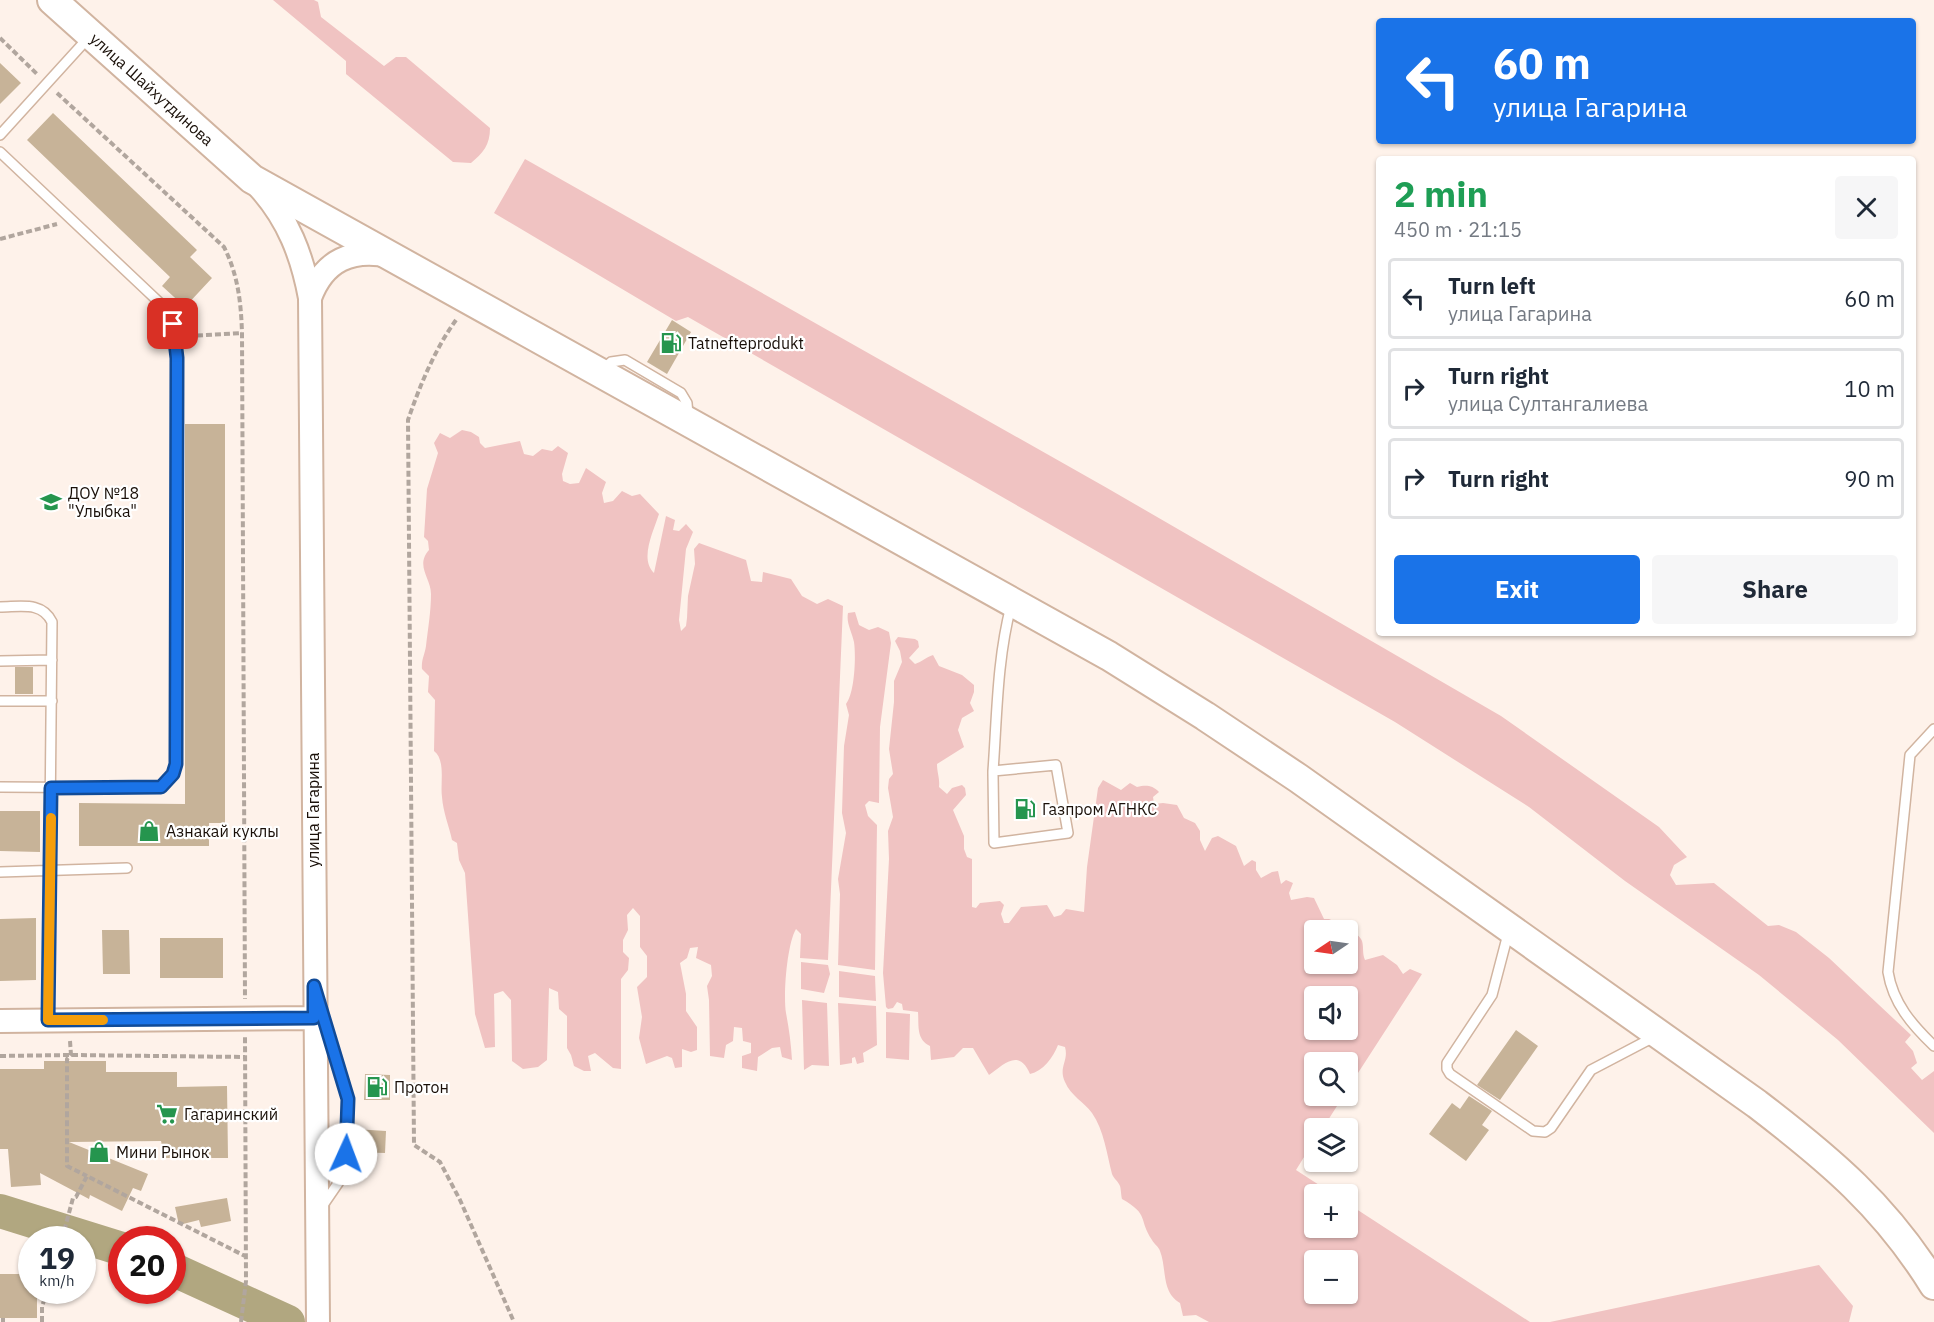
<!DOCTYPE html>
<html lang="en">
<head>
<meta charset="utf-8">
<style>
	:root { --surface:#fff; --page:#f6f6f7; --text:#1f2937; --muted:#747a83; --line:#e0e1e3; --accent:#1a73e8 }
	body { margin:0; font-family:"IBM Plex Sans",sans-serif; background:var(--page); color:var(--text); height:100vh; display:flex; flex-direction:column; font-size:22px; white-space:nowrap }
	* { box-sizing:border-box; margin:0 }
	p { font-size:20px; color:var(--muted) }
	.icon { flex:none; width:33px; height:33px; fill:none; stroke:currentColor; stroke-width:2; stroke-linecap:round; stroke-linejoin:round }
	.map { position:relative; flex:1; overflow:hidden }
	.side { position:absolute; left:1376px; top:156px; width:540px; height:480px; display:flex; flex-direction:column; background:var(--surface); border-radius:6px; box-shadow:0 2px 4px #0004 }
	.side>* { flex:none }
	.guide { position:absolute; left:1376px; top:18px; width:540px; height:126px; border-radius:6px; box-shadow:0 2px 4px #0004; background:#1a73e8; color:#fff; overflow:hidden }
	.needle { width:39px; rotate:257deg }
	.controls { position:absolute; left:1304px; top:920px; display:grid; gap:12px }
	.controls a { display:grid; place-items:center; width:54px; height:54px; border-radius:6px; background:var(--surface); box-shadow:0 2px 4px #0004; font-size:30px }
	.speed { position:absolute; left:18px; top:1226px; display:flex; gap:12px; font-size:30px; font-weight:700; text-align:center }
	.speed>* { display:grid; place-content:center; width:78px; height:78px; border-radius:50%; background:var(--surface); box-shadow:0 2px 4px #0004; line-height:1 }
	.speed small { font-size:15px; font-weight:400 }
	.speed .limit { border:9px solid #d22; background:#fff; color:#111 }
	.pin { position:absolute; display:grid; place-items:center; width:51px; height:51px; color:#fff; margin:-26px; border-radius:12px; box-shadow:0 3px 9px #0006 }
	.me { position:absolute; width:66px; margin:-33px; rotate:2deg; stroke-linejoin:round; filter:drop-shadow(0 0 4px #0008) }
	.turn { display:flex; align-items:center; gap:21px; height:126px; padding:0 18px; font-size:27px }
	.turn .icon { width:78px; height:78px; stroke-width:2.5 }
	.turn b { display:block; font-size:42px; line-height:51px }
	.round { display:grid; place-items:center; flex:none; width:63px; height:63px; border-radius:6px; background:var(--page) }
	.overview { display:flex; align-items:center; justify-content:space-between; height:102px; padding:0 18px }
	h1 { font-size:36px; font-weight:800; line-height:45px; color:#1e9e55 }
	.cta { display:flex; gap:12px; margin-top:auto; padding:12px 18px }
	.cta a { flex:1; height:69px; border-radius:6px; background:var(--accent); color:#fff; font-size:24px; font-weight:800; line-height:69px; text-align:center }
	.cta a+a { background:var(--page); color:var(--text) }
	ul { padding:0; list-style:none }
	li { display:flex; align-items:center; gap:18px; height:81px; margin:0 12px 9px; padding:0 6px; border:3px solid var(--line); border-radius:6px }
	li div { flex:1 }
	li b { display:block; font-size:22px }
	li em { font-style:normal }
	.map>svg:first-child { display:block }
	.green { fill:#f0c3c2; fill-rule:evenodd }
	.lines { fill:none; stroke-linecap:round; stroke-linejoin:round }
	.river { stroke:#b1a780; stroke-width:34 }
	.building { fill:#c7b398 }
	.service-casing { stroke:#d1b4a0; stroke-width:12 }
	.tertiary-casing { stroke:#d1b4a0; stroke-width:26 }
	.primary-casing { stroke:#d1b4a0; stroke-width:32 }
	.path { stroke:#b1a69e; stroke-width:4; stroke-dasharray:6 3; stroke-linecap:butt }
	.service { stroke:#fff; stroke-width:9 }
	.tertiary { stroke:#fff; stroke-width:22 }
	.primary { stroke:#fff; stroke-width:28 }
	.route-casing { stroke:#114b97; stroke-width:15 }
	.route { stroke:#1a73e8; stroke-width:10 }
	.slow { stroke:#f59e0b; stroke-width:10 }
	.labels { text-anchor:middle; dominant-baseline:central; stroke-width:4.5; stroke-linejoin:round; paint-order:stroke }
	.street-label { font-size:16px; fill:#1a1009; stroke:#fff }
	.poi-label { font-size:16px; fill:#1a1009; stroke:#fff; text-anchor:start }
</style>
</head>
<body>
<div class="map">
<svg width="1934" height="1322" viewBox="0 0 1934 1322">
	<rect width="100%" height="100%" fill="#fef2ea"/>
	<path class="green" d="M273,0H314L318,2L321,17L384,66L396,57H406L490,128C490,145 483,153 471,163L453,162L346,74V61Z
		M525,159L1107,488L1501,716L1659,827L1687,857L1674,865L1670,875L1676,885L1714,883L1768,926L1779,925L1796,932L1829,958L1911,1035L1905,1042L1913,1051L1917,1063L1911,1068L1922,1080L1934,1071V1133L1838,1040L1759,975L1625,881L1529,807L1395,722L688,317L676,321L494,213Z
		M462,430L471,432L479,437L480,443L485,448L520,441L524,454L533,456L542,449L552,451L558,446L568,453L562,474L563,481L570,484L579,483L586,468L606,482L602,493L604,503L613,501L622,491L632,496L640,494L659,514C654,530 639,559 654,573L666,516L675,520L673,530L679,531L686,524L693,532L686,549L679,620L681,631L686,626L687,618L688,596L695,564L694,549L699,543L746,560L751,581L762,582L763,572L791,579L802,596L817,604L828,599L843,606L828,960L800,958L801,934L796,929C787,944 783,995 786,1013C789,1029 791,1043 792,1060L782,1057L780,1047L772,1048L758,1057L757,1071L742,1068V1056L751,1053V1043L743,1041L742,1028L734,1027L733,1041L726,1045L724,1058L710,1056L709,1000L707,986L712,976L711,965L696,958L698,947L690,948L687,958L680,963L686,994V1011L697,1027V1050L691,1052L682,1049V1067L675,1068L672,1058L667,1056L646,1064L639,1038L642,1017L637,987L647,977V956L640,947V916L633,908L627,915L628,930L623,940V952L629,958L628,970L621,979V1069L613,1068L595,1053L588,1056L591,1071H584L574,1066L571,1055L567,1048V1016L559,1009L558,992L549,988L547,1060L538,1067L523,1069L512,1061L511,1000L503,991L494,994L495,1047L485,1048L475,1014L465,873L459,860L457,843L452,840C449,826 443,812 442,797C440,784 446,760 434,751L435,700L428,692L429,676L422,669C421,660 425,654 426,646C428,629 431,611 431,594C431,578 415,566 429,550L428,541L424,537L427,489L438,453L434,443L440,433L450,438Z
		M855,612L859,625L869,630L878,627L889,632L891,643L880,727L879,803L869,801L865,805L868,816L877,825L875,970L838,965L840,894L838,879L846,833L842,813L844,746L849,715L846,704C855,693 856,655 854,642C852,632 846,623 848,613Z
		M898,637L915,639L918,641L919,647L909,658L915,664C922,662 926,657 933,655L939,666L962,675L974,685V692L970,703L974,711L962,718L958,730L964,747L937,764C937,773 940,778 939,787L947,794L952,788L962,785L965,788L966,795L953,810L964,836V849L967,857L972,859V907L976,908L980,903L1000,901L1004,905L1001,914L1004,923H1009L1021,907L1047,905L1054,917L1061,915L1066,909L1084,912L1087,867L1098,788L1103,780L1121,790L1130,783L1137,787C1146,785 1152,785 1159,792L1153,797L1154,804L1163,803L1177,805L1184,818L1195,823L1200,831V840L1205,851L1212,838L1218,836L1236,846L1244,866L1252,860L1256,862V870L1261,878L1272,872L1278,871L1281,884L1286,880L1293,883L1289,893L1291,900L1307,897L1314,898L1324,919H1329C1337,923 1360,933 1362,941C1364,948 1362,953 1365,960L1383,955L1397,965L1403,974L1410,969L1422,974L1347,1090V1062H1314V1095H1344L1323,1128H1314V1141L1296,1170L1333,1194H1314V1227H1347V1203L1530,1322H1209L1196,1315L1183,1316L1180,1303C1161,1292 1167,1269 1160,1251C1159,1247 1154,1244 1152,1240C1138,1219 1150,1215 1122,1199C1121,1195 1121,1189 1120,1186C1118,1181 1114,1179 1112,1174C1107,1155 1104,1130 1092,1113C1084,1102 1071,1096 1065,1082C1058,1067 1069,1061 1065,1047L1058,1045C1053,1058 1043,1071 1030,1074C1019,1048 1004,1064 989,1075L973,1048H963L954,1057L931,1060L930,1046C916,1039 919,1026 918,1012L903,1010L902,1004L897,1002L893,1008L888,1009L886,1007L883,973L889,859L888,831L893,817L888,788L889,779L893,774L889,749L894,702V681L902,662L900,651L895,641ZM1314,930H1347V963H1314ZM1314,996H1347V1029H1314ZM1314,1260H1347V1293H1314Z
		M801,962L828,965L830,974L824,993L801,989Z
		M839,971L875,976L876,1001L839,997Z
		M802,1000L827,1003L829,1066L812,1065L804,1070Z
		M838,1003L876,1006L877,1045L863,1053L864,1062L857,1064L855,1057L852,1058V1063L840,1065Z
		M886,1012L910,1014L909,1060L886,1058Z
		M1819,1265L1853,1306L1849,1322H1550Z"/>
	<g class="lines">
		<path class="river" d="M0,1211L122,1249
			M172,1269L288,1322"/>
	</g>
	<path class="building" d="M0,63L21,83L0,104Z
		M53,113L197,250L190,257L212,278L185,307L162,286L170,277L27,140Z
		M672,320L691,332L667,374L647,362Z
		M185,424H225V823H209V846H79V803L185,804Z
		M15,667H33V694H15Z
		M0,811H40V852L0,851Z
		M36,918V980L0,981V919Z
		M102,930H129L130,974H103Z
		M160,938H223V978H160Z
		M1516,1030L1538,1046L1500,1100L1477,1085Z
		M44,1061H106V1072H177V1087L227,1086L228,1158H165L161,1141L69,1142L148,1174L141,1191L133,1188L122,1211L90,1195L89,1199L40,1173L41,1185L11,1187L8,1149H0V1069H44Z
		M365,1074L390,1075V1100H364Z
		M1469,1096L1492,1111L1482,1125L1489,1130L1466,1161L1429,1134L1452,1103L1460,1109Z
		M354,1129L386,1131L385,1153L353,1152Z
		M227,1198L231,1221L201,1227L199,1220L179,1225L175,1207Z
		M0,1274H32V1290H37V1318H0Z"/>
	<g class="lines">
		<defs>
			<path id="service" d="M0,135L89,37
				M0,152L161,304C174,320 176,337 177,358L176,764C172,777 167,786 153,788L0,787
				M602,370L611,362L625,360L681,393L687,403L688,415
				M0,607C20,607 42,601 52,622L48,1020
				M0,661L52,660
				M0,701H52
				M1934,729L1910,755L1888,972C1893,1003 1912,1025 1934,1046
				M993,771L1056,765L1068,833L994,843L993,774V771C997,717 997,659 1011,606
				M0,872L127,868
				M1508,934L1492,995L1447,1063V1069L1450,1074L1533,1131L1545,1132L1551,1128L1591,1070L1654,1037
				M321,1208L345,1173L348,1099L324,1019"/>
			<path id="tertiary" d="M259,187C288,219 302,255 310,298L318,1322
				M310,298C324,260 352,248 390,256
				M0,1021L314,1018"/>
			<path id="primary" d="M52,0L252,179L1109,656L1205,716L1298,778L1757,1104C1830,1160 1885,1206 1934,1285"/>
		</defs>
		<use href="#service" class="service-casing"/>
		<use href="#tertiary" class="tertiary-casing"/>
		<use href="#primary" class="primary-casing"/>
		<path class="path" d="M0,38L38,75
			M57,93L224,247C238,275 241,302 242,333L245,999
			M0,239L57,224
			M456,320C435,349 420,385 408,420L414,1145L440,1162L460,1200L514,1322
			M188,336L242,333
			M70,1041L71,1055L67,1059V1166L87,1176
			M0,1056L71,1055L245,1057
			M62,1239L73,1198L76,1197L87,1176L247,1257
			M3,1318V1322
			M42,1322V1307L47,1290
			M241,1322L246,1281L245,1036"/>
		<use href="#service" class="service"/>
		<use href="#tertiary" class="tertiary"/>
		<use href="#primary" class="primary"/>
	</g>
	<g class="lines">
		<defs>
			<path id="route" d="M173,324L177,358L176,764L173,774L161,787L51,788L48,1020L314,1018V986L348,1099L346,1154"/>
		</defs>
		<use href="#route" class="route-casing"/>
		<use href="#route" class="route"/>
		<path class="slow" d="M51,818L48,1020H103"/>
	</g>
	<defs>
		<symbol id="fuel-bare" viewBox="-9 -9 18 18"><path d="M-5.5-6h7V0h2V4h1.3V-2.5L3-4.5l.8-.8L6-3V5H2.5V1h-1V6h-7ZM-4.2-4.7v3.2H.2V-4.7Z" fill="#25954e" stroke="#fff" stroke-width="2.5" paint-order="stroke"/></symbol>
		<symbol id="school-bare" viewBox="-9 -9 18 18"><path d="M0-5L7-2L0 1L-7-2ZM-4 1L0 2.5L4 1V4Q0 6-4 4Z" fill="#25954e" stroke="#fff" stroke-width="2.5" paint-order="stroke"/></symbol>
		<symbol id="shop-bare" viewBox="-9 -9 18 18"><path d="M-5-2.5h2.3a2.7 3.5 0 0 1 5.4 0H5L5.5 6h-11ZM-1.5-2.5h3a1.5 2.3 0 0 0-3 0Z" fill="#25954e" stroke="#fff" stroke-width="2.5" paint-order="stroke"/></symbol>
		<symbol id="supermarket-bare" viewBox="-9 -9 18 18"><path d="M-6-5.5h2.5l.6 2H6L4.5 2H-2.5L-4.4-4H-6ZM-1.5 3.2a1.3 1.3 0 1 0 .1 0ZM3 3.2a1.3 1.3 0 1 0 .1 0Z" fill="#25954e" stroke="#fff" stroke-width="2.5" paint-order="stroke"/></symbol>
	</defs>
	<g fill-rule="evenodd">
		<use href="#fuel-bare" x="656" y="328" width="30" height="30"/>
		<use href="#school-bare" x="36" y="487" width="30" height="30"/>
		<use href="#fuel-bare" x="1010" y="794" width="30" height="30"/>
		<use href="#shop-bare" x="134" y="816" width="30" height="30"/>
		<use href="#fuel-bare" x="362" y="1072" width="30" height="30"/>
		<use href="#supermarket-bare" x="152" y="1099" width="30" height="30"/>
		<use href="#shop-bare" x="84" y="1137" width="30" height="30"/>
	</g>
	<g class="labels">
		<g class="street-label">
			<text transform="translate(152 89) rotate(42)">улица Шайхутдинова</text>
			<text transform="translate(313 810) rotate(-90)">улица Гагарина</text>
		</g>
		<g class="poi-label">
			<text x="688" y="343">Tatnefteprodukt</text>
			<text x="68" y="493">ДОУ №18<tspan x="68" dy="18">"Улыбка"</tspan></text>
			<text x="1042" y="809">Газпром АГНКС</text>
			<text x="166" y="831">Азнакай куклы</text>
			<text x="394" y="1087">Протон</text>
			<text x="184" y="1114">Гагаринский</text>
			<text x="116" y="1152">Мини Рынок</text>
		</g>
	</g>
</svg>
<div class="controls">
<a><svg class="needle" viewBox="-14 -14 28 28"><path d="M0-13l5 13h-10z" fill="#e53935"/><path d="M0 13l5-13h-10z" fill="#747a83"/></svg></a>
<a><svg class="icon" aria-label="sound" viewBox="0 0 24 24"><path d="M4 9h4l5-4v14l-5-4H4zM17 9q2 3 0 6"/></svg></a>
<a><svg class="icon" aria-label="search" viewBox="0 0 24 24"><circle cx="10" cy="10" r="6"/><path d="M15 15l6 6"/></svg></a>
<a><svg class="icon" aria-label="layers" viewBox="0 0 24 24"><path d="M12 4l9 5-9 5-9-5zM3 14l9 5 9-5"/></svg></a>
<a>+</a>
<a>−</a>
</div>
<div class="speed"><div>19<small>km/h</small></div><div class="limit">20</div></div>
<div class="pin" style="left:173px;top:324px;background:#d93025"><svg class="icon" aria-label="arrive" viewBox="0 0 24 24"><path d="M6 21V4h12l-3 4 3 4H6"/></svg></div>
<svg class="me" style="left:346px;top:1154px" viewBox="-20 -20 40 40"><circle r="19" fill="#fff"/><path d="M0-13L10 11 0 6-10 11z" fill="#1a73e8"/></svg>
<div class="guide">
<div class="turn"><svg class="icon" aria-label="left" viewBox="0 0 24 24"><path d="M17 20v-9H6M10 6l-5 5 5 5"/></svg><div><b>60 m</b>улица Гагарина</div></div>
</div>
<section class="side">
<div class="overview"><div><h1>2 min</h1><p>450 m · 21:15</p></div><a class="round"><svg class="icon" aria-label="close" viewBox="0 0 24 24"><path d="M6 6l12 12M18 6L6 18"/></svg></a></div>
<ul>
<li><svg class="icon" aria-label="left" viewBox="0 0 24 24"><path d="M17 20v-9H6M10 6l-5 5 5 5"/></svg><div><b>Turn left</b><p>улица Гагарина</p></div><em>60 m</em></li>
<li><svg class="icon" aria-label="right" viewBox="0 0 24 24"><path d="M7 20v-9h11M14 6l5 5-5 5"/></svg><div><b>Turn right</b><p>улица Султангалиева</p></div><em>10 m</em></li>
<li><svg class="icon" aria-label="right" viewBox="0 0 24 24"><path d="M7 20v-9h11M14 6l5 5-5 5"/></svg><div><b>Turn right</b></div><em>90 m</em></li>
</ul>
<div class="cta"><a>Exit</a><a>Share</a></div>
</section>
</div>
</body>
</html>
